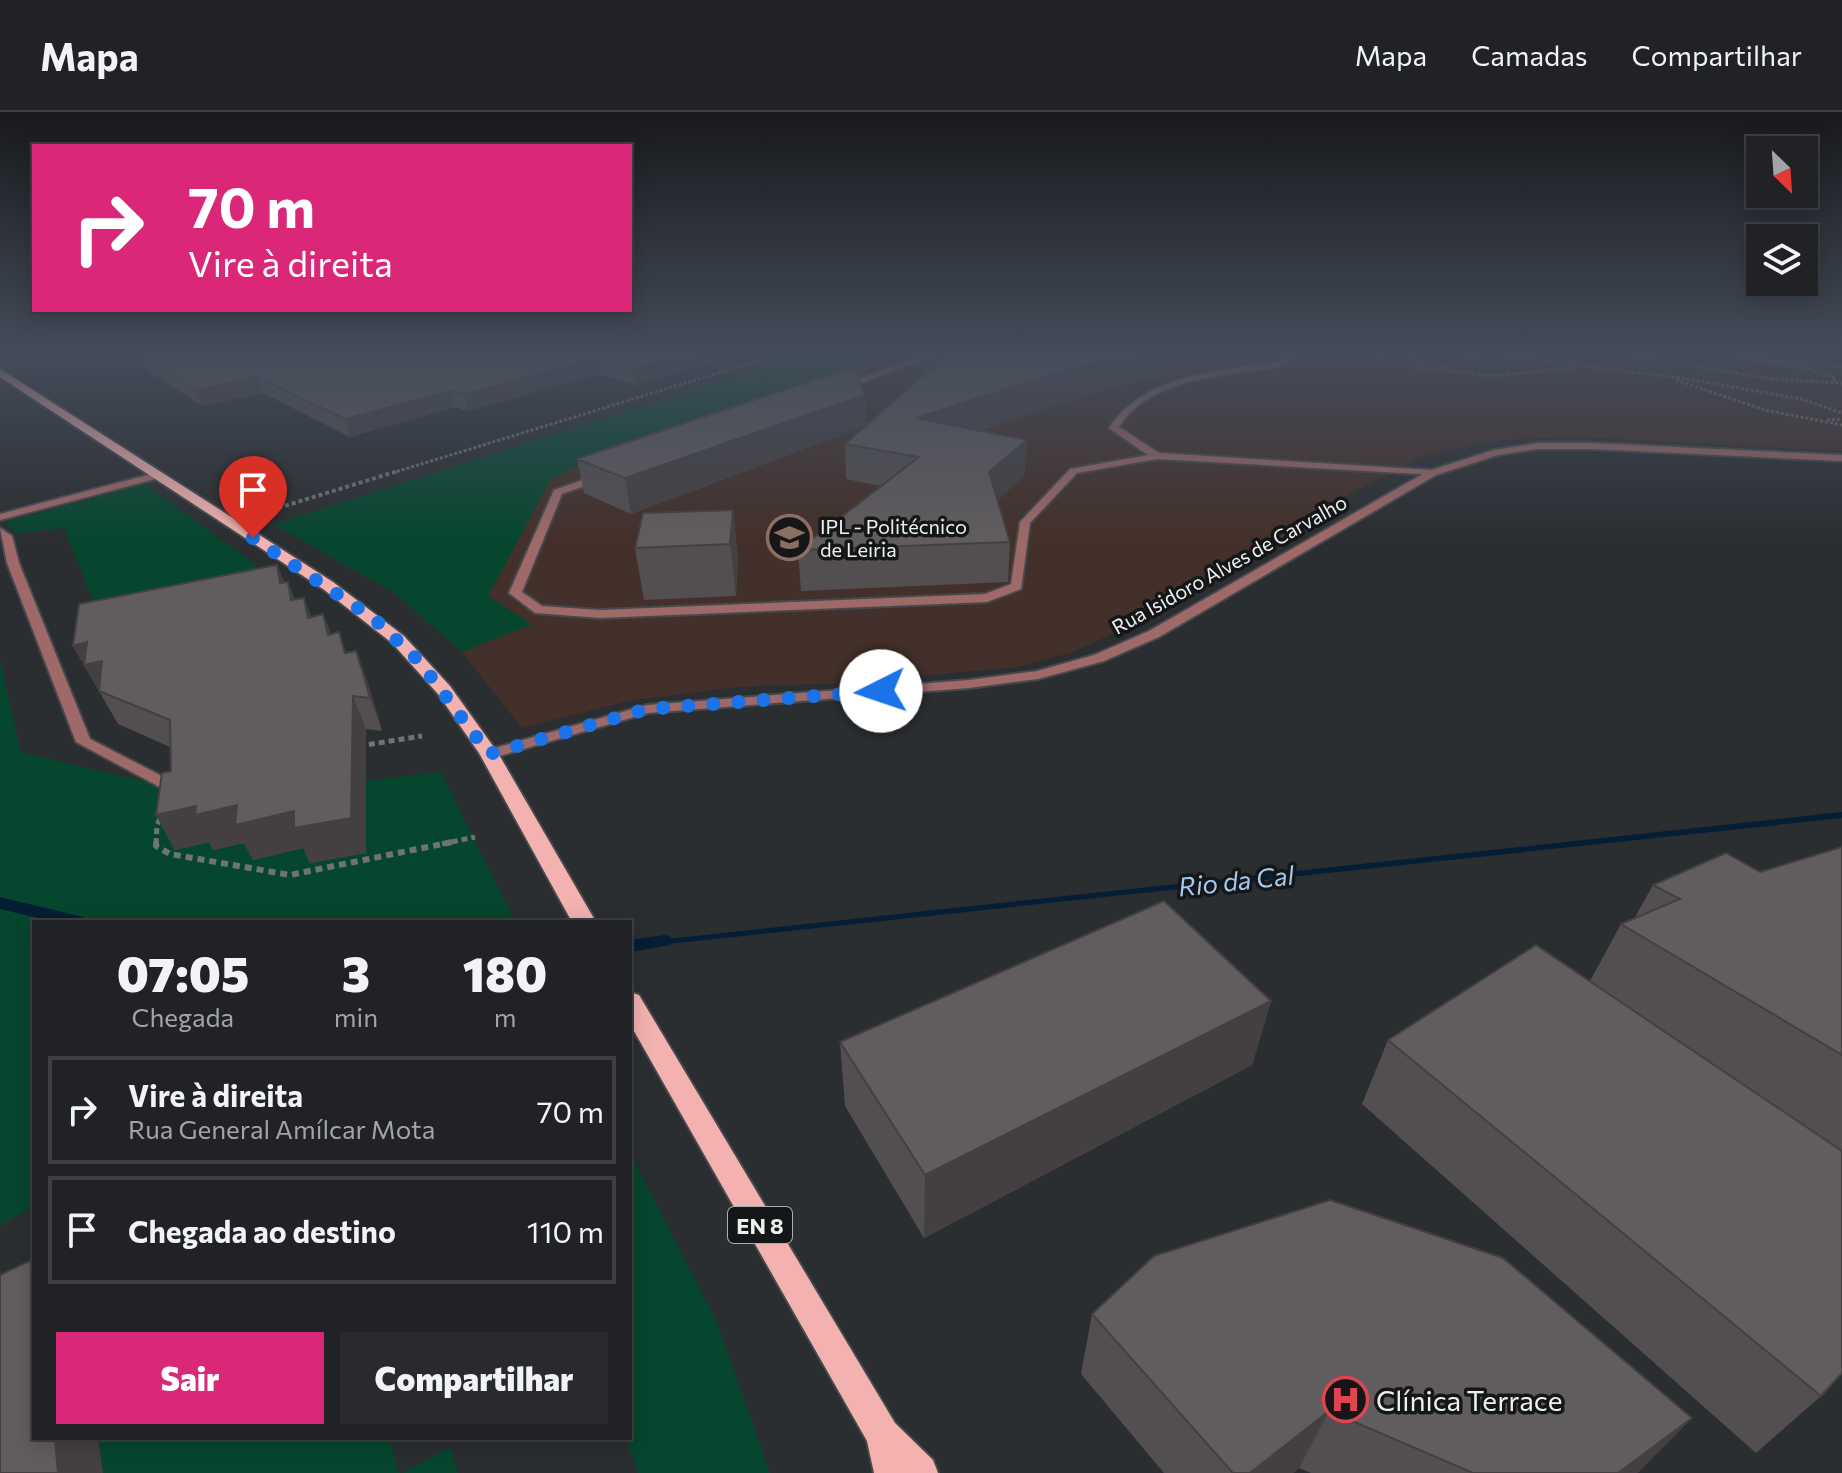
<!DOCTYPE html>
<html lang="pt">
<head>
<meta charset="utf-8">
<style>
	:root { --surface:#202225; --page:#282a2d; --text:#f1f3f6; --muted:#a2a4a7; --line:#3d3f42; --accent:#db2777 }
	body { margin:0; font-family:Commissioner,sans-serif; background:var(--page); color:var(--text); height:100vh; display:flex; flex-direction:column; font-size:30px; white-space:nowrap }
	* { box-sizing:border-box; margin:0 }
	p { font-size:26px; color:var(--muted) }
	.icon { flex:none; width:44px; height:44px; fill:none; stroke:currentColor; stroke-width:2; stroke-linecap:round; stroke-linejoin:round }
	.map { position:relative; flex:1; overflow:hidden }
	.sheet { position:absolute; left:32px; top:808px; width:600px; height:520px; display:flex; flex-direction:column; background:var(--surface); border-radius:0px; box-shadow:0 4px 20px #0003,0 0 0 2px var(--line) }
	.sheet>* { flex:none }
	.guide { position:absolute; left:32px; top:32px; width:600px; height:168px; border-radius:0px; box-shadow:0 4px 20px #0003,0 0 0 2px var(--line); background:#db2777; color:#fff; overflow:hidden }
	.needle { width:52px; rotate:155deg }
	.controls { position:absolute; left:1746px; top:24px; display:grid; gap:16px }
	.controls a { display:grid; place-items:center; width:72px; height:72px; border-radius:0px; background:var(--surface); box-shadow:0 4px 20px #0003,0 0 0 2px var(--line); font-size:40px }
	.pin { position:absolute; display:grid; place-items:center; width:68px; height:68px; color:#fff; margin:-82px -34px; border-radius:50% 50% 50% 0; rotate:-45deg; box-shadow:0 0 8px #0007 }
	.pin .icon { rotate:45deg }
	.me { position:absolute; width:88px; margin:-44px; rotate:266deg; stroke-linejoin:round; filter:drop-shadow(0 0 6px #0008) }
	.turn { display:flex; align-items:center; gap:28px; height:168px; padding:0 24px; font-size:36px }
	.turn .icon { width:104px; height:104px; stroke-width:2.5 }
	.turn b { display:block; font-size:56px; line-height:68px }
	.eta { display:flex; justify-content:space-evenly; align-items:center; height:136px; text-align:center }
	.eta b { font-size:48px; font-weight:800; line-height:56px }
	.action { display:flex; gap:16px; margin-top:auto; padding:16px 24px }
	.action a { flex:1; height:92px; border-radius:0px; background:var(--accent); color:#fff; font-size:32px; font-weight:800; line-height:92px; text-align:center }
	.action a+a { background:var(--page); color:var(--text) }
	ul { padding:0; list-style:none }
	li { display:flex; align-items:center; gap:24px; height:108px; margin:0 16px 12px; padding:0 8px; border:4px solid var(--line); border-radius:0px }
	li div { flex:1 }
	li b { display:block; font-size:30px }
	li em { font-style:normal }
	header { display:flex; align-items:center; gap:48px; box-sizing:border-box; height:112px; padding:0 40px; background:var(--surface); border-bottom:2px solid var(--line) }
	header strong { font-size:38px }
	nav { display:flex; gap:44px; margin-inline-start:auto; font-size:28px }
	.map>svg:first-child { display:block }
	.education { fill:#43302a }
	.green { fill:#06462f }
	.water { fill:#051e35 }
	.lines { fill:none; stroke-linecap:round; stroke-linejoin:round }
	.stream { fill:#051e35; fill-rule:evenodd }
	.service-casing { stroke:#46494c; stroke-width:4 }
	.minor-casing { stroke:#46494c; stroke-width:4 }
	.primary-casing { stroke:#46494c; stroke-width:4 }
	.path-far3 { stroke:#707375; stroke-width:3; stroke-dasharray:3 2; stroke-linecap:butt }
	.path-far2 { stroke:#707375; stroke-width:4; stroke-dasharray:4 3; stroke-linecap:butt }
	.path-far1 { stroke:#707375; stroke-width:5; stroke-dasharray:6 4; stroke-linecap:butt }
	.path { stroke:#707375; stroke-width:6; stroke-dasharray:7 5; stroke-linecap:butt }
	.service { fill:#9e6968; fill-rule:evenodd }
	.minor { fill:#9e6968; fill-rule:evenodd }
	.primary { fill:#f3b2b0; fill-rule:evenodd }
	.wall { fill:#534f51 }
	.shaded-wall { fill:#444042 }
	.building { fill:#615c5e; stroke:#444042; stroke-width:2 }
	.route { stroke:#1a73e8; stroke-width:14; stroke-dasharray:0 25.2 }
	.labels { text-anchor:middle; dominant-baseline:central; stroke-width:7; stroke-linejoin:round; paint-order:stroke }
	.far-poi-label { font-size:20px; fill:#edf0f1; stroke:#151617; text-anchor:start }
	.far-street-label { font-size:20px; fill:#edf0f1; stroke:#151617 }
	.shield { fill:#151617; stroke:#acafb0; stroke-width:2 }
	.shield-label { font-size:22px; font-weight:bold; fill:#edf0f1 }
	.water-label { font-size:26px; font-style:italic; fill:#a2caf3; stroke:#151617 }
	.near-poi-label { font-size:28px; fill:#edf0f1; stroke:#151617; text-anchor:start }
</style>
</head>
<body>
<header>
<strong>Mapa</strong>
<nav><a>Mapa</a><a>Camadas</a><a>Compartilhar</a></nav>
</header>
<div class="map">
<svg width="1842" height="1361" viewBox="0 0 1842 1361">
	<rect width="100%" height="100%" fill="#2b2e31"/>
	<path class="education" d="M822,237H1842V339L1577,325L1500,328L1426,343L1347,383L1235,457L1129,514L1073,540L1017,555L844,571L738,575L632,588L522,616L462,540L393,480L273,412Z"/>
	<path class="green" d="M822,237H902L608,335L550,369L488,484L532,512L462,540L393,480L273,412Z
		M145,372L287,476L106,521L64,416L16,421L5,410Z
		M0,548L21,640L175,677L214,729V738L254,728L310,734L311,751L366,741V669L441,660L515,810H34V1094L0,1113Z
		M630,1041L716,1208L770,1361H638L626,1326H630Z
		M99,1326H389L399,1361H103Z
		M450,1335L458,1361H402Z"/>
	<path class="water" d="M1842,700V706L649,834V829Z"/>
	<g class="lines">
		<path class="stream" d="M0,785L79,804L85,806L87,810H55L0,797Z
			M665,823L671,825L673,829L671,833L630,840V828Z"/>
		<defs>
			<path id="service" d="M939,237H950L845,277L838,275Z
				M1260,237H1272L1294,244C1282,258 1266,257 1248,259C1202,266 1146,273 1119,315L1159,341L1432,358L1437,361L1436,363L1157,347L1077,361L1030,411L1021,477L987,490L600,506L535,501L509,481L554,378L603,361L607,362V366L562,382L522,480L542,494L600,498L985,482L1011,472L1020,410L1070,357L1148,343L1109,316C1145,262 1220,258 1280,250L1285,245Z"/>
			<path id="minor" d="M1538,331H1592L1842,343V349L1592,337H1538L1498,343L1436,363L1159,525L1104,549L1038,567L969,576L648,601L489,647L481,642L484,639L647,593L969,568L1037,559L1094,543L1149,519L1428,359L1494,338Z
				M155,361L159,362V366L0,408V402Z
				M0,416L12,424L19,451L90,627L181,674L183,677L181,680H169L76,630L7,451Z"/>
			<path id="primary" d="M0,257L333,470L404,524L450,574L498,641L596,810H572L479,641L438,582L392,531L323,477L0,265Z
				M630,880L639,883L895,1311L933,1348L938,1361H874L867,1329L630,912Z"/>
		</defs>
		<use href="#service" class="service-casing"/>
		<use href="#minor" class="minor-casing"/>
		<use href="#primary" class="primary-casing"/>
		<path class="path-far3" d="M1364,237L1393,251L1415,256H1437L1489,242L1687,267L1801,287L1842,301
			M1393,237L1424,253
			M1593,237L1771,267L1842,271
			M1652,237L1842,255
			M1313,238L1332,237
			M1739,246L1810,257L1836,267L1832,270
			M1437,257L1491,264L1574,256
			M1676,268L1765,298L1842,313
			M1827,308L1842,307
			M392,361L796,237"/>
		<path class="path-far2" d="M265,400L398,359"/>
		<path class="path-far1" d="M359,634L422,624
			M156,732L157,713L162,703
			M442,732L475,725"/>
		<path class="path" d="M156,730V734L170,742L290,763L452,730"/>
		<use href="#service" class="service"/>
		<use href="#minor" class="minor"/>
		<use href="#primary" class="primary"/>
	</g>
	<path class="wall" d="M711,237L712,251L635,273L600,262L468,299L455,295L350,325L263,281L202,294L147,258L141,243Z
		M1253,247L1141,268L1054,293L979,319L1027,328L1024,363L998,388L1010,430L1008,470L801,479L798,438L882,374L846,367L845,332L863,315L631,402L584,381L577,347L865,283L866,313Z
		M733,398L738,447L736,484L644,488L635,436Z
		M277,453L284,470L295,487L311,505L323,502L331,522L347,541L356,539L375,594L382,619L366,617V741L310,751L303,736L253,748L244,731L213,738L209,730L175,738L156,703L171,659L170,635L118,612L73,534Z
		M1842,735V1261L1821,1284L1756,1341L1362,992L1388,928L1590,869L1621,812L1634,807L1653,773L1760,760Z
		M1271,889L1252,953L924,1126L845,994L840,930Z
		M1092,1202L1692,1306L1637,1361H1311L1299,1356L1293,1361H1164L1081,1262Z"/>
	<path class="shaded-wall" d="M706,237H711L712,251L635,273L633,257Z
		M1150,237H1255L1253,247L1141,268L1054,293L916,340V306L1057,261Z
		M597,246L600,262L468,299L464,282Z
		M257,265L263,281L202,294L195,278Z
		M451,279L455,295L350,325L345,307Z
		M865,283L866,314L631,402L625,366Z
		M1027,328L1024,363L988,397L989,360Z
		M733,398L738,447L736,484L730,432Z
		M277,453L289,483L280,471Z
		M288,470L300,500L291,488Z
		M304,486L316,517L308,506Z
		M323,502L335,533L328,523Z
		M87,530L102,549L99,579L103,586L73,534Z
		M356,539L368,571L382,619L370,586Z
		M353,584L366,617V741L310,751L303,736L253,748L244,731L213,738L209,730L175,738L156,703Z
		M1271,889L1252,953L924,1126L925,1063Z
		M1329,1299L1299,1356L1293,1361H1250Z
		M1692,1306L1637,1361H1618Z
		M55,1326H98L103,1361H58Z"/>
	<path class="building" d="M172,237H706L633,257L597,246L464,282L451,279L345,307L257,265L195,278L141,243Z
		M953,237H1150L1057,261L916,306L1027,328L989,360L1010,430L798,438L919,345L845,332Z
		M854,255L865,283L625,366L577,347Z
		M733,398L730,432L635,436L643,401Z
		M277,453L280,471L288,470L291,488L304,486L308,506L323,502L328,523L339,520L345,541L356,539L363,561L370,586L353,584L351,706L294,716V699L235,713L237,693L195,703L196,694L156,703L162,661L171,659L170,608L99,579L102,549L84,553L87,530L73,534L79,492Z
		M1842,735V943L1621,812L1680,787L1653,773L1726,741L1760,760Z
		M1164,789L1271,889L925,1063L840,930Z
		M1536,833L1842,1039V1261L1821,1284L1388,928Z
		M1330,1088L1503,1146L1692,1306L1618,1361H1473L1329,1299L1250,1361H1233L1092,1202L1154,1144Z
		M34,1147V1326H55L58,1361H0V1163Z"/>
	<linearGradient id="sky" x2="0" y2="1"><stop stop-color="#18191b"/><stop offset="0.56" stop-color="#444c5a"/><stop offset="1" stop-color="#444c5a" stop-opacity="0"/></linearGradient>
	<rect width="1842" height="427" fill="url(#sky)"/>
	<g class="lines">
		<path class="route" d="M253,426L373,506L419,549L489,642L647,597L881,579"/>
	</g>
	<defs>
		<symbol id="university-ring" viewBox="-11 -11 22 22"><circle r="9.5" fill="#151617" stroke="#8d6e63" stroke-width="1.5"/><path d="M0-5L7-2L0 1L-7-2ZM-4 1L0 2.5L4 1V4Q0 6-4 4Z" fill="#8d6e63"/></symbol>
		<symbol id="hospital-ring" viewBox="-11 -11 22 22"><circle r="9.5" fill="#151617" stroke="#e0444e" stroke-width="1.5"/><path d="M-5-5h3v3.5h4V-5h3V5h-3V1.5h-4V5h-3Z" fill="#e0444e"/></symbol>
	</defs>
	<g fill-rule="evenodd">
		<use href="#university-ring" x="764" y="400" width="51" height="51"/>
		<use href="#hospital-ring" x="1320" y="1262" width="51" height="51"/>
	</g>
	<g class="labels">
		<g class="far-poi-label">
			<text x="820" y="414">IPL - Politécnico<tspan x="820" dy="23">de Leiria</tspan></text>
		</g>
		<g class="far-street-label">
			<text transform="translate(1229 452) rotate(-29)">Rua Isidoro Alves de Carvalho</text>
		</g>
		<rect class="shield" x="728" y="1095" width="64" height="36" rx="6"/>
		<g class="shield-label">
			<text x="760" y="1113">EN 8</text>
		</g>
		<g class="water-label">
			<text transform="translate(1236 768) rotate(-6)">Rio da Cal</text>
		</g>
		<g class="near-poi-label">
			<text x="1376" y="1288">Clínica Terrace</text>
		</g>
	</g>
</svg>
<div class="controls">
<a><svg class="needle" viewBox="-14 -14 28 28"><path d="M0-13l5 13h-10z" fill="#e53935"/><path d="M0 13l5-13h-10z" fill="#a2a4a7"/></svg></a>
<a><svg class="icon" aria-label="layers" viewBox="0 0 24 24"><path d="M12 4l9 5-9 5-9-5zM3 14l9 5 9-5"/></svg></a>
</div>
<div class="pin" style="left:253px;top:426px;background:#d93025"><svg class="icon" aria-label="arrive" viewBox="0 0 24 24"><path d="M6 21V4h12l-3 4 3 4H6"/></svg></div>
<svg class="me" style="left:881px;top:579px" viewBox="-20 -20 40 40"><circle r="19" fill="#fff"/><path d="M0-13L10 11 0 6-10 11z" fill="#1a73e8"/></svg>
<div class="guide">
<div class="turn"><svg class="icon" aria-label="right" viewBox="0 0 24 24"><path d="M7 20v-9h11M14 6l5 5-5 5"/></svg><div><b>70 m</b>Vire à direita</div></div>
</div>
<section class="sheet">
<div class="eta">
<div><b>07:05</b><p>Chegada</p></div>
<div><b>3</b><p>min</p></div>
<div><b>180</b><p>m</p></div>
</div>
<ul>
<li><svg class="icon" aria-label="right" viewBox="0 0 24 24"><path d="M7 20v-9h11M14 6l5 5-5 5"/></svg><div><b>Vire à direita</b><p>Rua General Amílcar Mota</p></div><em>70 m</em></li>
<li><svg class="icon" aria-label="arrive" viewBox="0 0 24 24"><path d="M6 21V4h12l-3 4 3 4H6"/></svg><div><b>Chegada ao destino</b></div><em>110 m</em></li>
</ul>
<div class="action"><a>Sair</a><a>Compartilhar</a></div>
</section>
</div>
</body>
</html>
